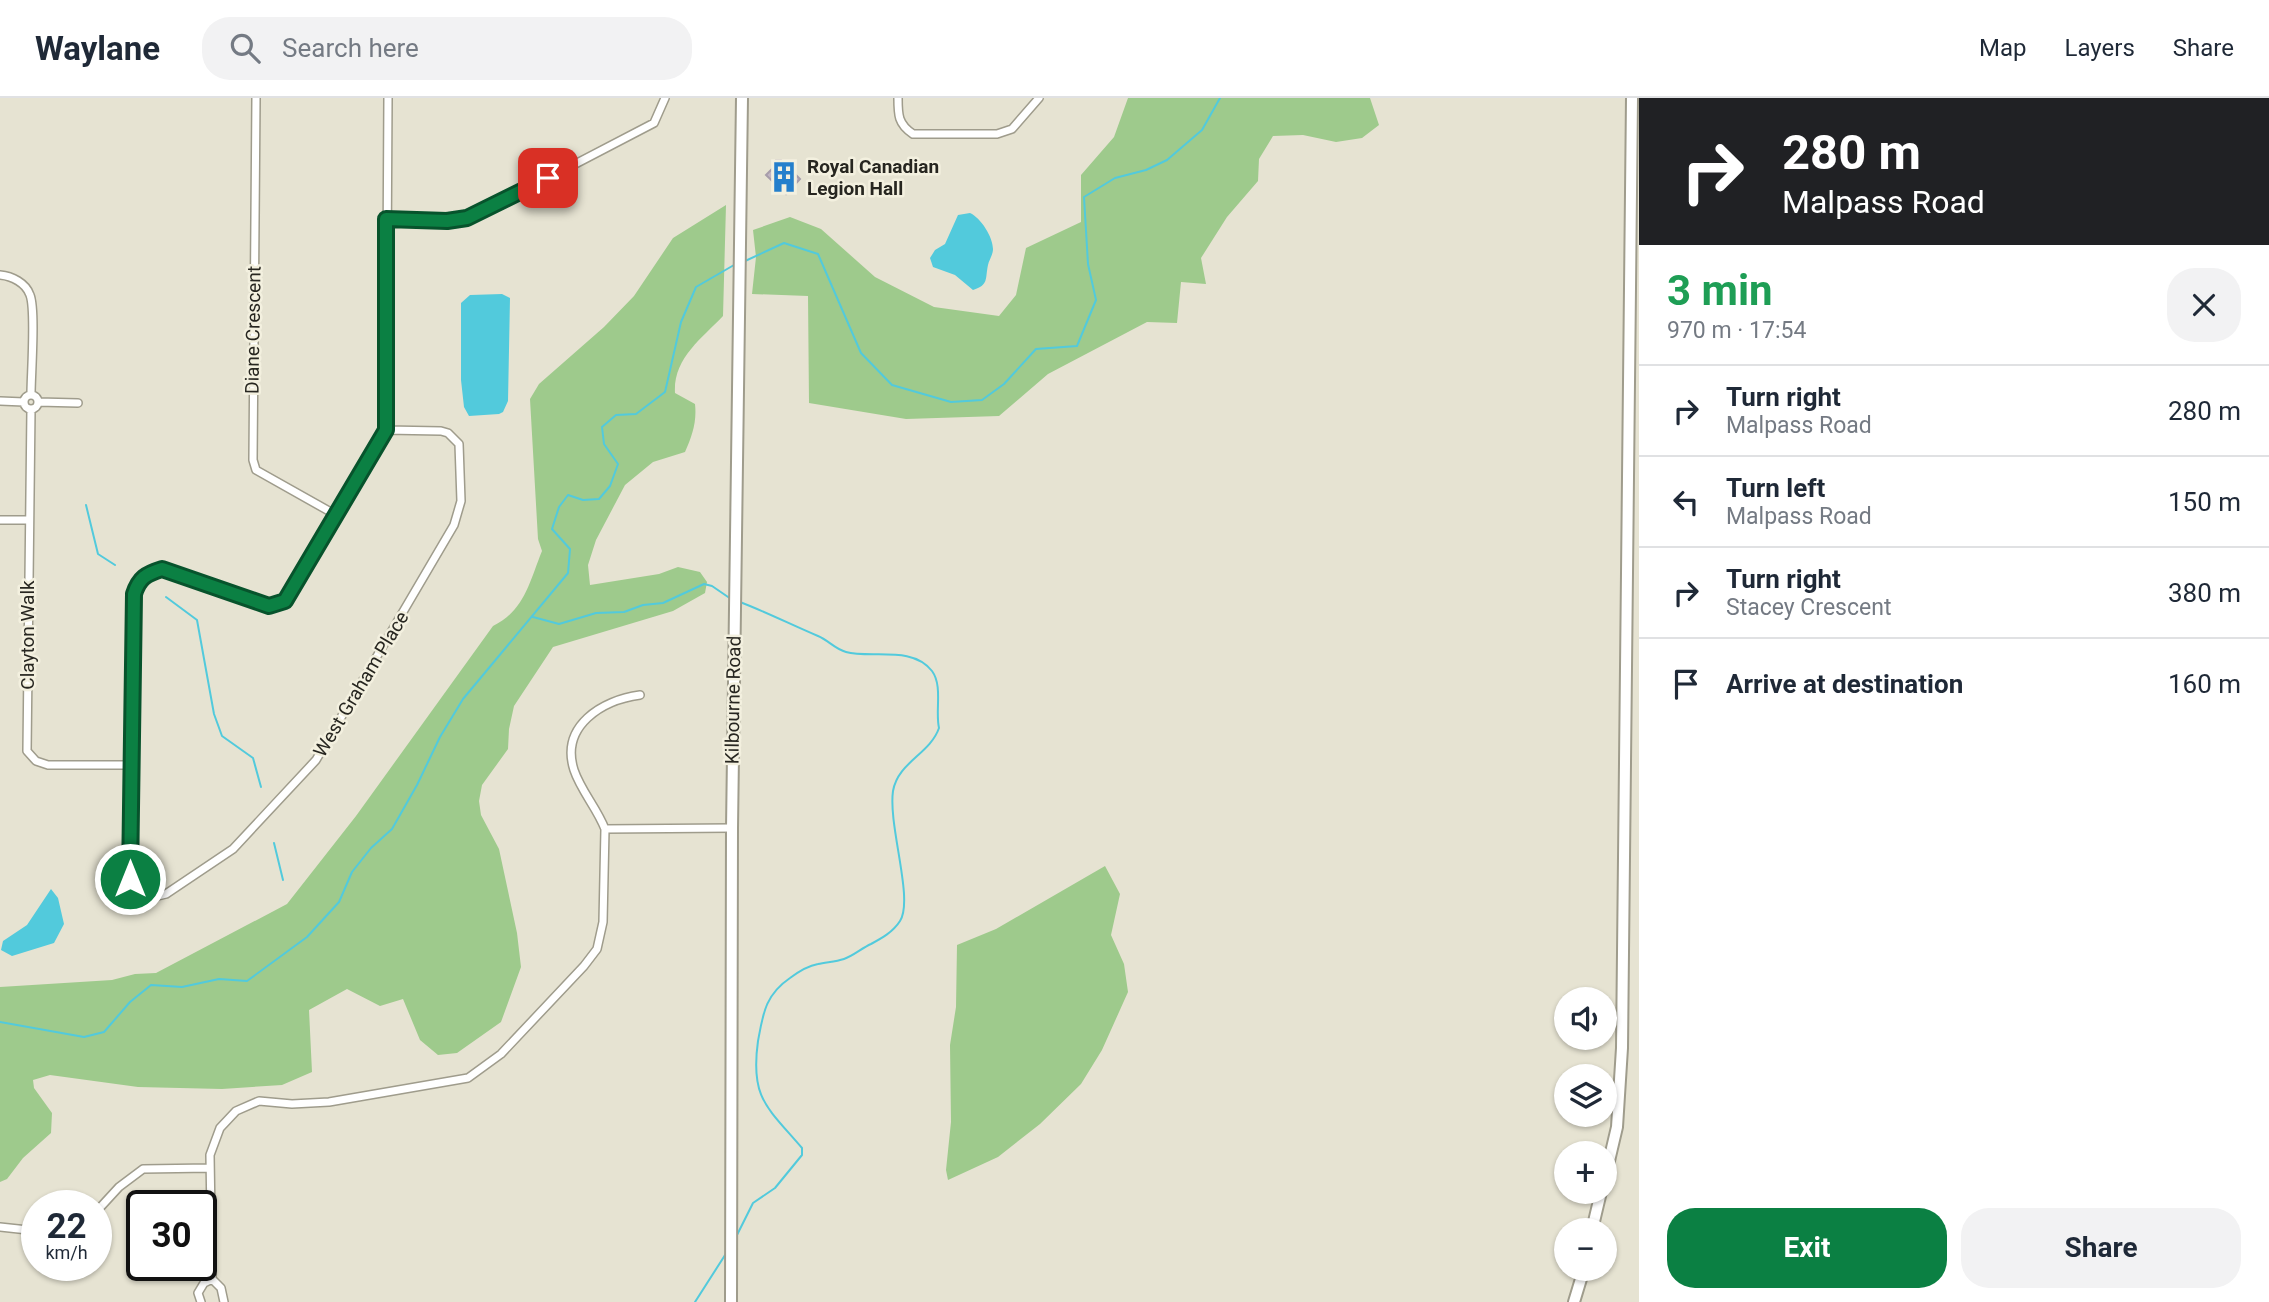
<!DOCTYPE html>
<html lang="en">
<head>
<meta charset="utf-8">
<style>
	:root { --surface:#fff; --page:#f2f2f3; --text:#1f2937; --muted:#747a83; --line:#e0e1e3; --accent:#0b8043 }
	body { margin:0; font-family:Roboto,sans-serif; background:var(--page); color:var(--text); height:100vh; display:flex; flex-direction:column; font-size:26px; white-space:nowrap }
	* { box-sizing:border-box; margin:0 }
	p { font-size:23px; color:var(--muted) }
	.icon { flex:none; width:38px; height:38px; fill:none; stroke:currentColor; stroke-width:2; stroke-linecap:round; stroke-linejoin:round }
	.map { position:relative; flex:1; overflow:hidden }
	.side { display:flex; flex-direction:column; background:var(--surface); width:630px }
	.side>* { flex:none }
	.top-card { background:#202124; color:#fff; overflow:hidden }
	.fabs { position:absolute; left:1554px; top:889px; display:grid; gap:14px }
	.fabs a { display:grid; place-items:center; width:63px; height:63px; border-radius:50%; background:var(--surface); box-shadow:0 2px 5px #0004; font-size:35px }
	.speed { position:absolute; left:21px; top:1092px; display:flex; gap:14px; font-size:35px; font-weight:700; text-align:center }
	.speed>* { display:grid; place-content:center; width:91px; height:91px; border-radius:50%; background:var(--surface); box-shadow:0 2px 5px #0004; line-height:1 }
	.speed small { font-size:18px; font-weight:400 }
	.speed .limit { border:4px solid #111; border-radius:10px; background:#fff; color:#111 }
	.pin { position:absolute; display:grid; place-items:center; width:60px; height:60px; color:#fff; margin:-30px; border-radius:14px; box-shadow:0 4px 10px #0006 }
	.me { position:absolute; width:77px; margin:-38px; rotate:0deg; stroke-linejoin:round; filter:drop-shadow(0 0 5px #0008) }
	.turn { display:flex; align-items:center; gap:24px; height:147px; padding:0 28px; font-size:32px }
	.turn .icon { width:91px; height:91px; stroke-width:2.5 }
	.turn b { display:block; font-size:49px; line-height:60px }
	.round { display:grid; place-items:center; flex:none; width:74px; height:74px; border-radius:28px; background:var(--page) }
	.head { display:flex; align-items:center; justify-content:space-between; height:119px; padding:0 28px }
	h1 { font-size:42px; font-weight:700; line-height:52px; color:#1e9e55 }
	.action { display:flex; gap:14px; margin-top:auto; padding:14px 28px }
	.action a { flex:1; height:80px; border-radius:28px; background:var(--accent); color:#fff; font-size:28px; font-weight:700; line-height:80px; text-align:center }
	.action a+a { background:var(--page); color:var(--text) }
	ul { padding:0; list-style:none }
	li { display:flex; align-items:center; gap:21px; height:91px; padding:0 28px; border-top:2px solid var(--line) }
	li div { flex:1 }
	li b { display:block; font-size:26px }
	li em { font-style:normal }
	header { display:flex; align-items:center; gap:42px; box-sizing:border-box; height:98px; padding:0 35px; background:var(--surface); border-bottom:2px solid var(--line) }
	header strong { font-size:33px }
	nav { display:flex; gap:38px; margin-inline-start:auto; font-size:24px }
	.search { width:490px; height:63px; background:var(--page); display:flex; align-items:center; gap:18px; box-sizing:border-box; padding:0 24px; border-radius:28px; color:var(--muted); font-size:26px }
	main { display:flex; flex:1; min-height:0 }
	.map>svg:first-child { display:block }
	.green { fill:#9eca8c }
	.water { fill:#52cadc }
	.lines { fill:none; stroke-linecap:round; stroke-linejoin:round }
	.stream { stroke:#52cadc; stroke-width:2 }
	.building { fill:#c1b6c4; stroke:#a79daa; stroke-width:2 }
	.street-casing { stroke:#9f9c8c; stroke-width:10 }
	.secondary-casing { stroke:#9f9c8c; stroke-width:14 }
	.street { stroke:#fff; stroke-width:7 }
	.secondary { stroke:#fff; stroke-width:10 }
	.route-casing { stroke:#07532c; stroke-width:18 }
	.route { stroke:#0b8043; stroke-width:12 }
	.labels { text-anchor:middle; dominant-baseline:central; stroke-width:5; stroke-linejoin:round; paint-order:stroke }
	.poi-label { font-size:19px; font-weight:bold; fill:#272620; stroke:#f3f0df; text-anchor:start }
	.street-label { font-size:19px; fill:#272620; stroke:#f3f0df }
</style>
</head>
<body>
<header>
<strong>Waylane</strong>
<div class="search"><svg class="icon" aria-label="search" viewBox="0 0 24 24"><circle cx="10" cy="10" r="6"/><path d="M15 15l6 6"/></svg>Search here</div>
<nav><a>Map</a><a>Layers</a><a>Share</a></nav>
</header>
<main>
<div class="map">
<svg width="1639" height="1204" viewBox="0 0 1639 1204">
	<rect width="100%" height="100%" fill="#e6e3d2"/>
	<path class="green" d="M1128,0H1370L1379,27L1362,40L1336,44L1303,37L1273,38L1259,61L1258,83L1227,119L1201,160L1206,186L1181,184L1177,225L1147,224L1048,276L999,318L906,321L809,305L808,198L752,196L756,159L753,132L790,119L821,131L875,179L934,209L999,218L1016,197L1026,150L1081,124V77L1114,39Z
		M726,107L723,218C701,241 673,261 675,295L695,306C697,324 692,338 685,354L653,364L625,387L596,442L588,467L590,487L659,476L678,469L700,474L707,484L705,495L673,513L553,549L514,608L509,631L508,651L482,687L479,703L481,717L499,751L517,835L521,869L501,924L457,955L438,957L420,942L403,901L380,908L347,891L309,912L312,974L282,987L222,991L138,989L50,977L33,982L34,990L52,1015L51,1035L23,1060L7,1081L0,1084V889L112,882L135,876L156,875L287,806L356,718L493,528C525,512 529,485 542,453L538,441L530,301L539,286L604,229L634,198L673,140Z
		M1105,768L1120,796L1111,837L1124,866L1128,894L1102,952L1081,986L1040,1026L998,1059L948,1082L946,1072L951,1024L950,947L956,909L957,847L996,831Z"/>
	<path class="water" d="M970,115C981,120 993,139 993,151C993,157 989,162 988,167C985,181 989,187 973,192L955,177L933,169L930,160L935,152L945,146L958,117Z
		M502,196L510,200L508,303L503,314L499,316L469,318L464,309L461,282V205L470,197Z
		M51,791L58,800L64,826L54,845L12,858L1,852L3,843L27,827Z"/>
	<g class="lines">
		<path class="stream" d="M743,164L784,145L818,156L861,255L892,287L951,304L982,302L1004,286L1036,251L1077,248L1096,202L1088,166L1084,99L1115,80L1146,72L1167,62L1202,32L1220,0
			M86,407L98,456L115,467
			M166,499L197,522L214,616L222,638L253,660L261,689
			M533,519L559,526L596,515L624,514L643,507L663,505L704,486L712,488L731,501
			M274,745L283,782
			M0,924L84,939L104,934L130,904L151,887L182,889L219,881L247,883L307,839L339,804L352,774L371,750L392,731L417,687L440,639L463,601L568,475L570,451L552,431L559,409L568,397L583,402L599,401L610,388L618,366L604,346L602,329L616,317L636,316L665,294L681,224L696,189L734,167
			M737,1137L753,1105L775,1090L802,1057V1050C767,1009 750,1000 758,943C763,916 765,897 790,880C798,874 807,868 818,866C826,864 835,864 844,861C853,858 862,850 871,846C882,840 893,834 900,823C914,801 888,728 893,693C898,664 930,656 939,630C935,613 943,588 932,573C912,547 871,561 846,554C835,551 828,542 818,538C792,527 766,514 740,504
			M695,1204L727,1154"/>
	</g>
	<path class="building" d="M776,62H781L800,81L786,96L766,77L775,68Z"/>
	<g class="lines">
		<defs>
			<path id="street" d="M256,0L253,362L256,372L336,417
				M898,0C898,17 898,26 913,36H997L1012,31L1039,0
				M386,121C420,121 453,126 485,113L654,25L665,0
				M0,177C12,178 26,185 30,197C36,212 31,277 31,296
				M24 304a7 7 0 1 1 14 0a7 7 0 1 1-14 0Z
				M0,303L24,304
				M38,304L78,305
				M31,311L27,653L36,663L48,667H131
				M386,332L441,333L448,335L459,346L461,403L454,427L316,662L233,751L166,796L137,803L130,781L134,497C139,480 146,476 162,471L269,508L285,503L386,332L388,0
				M0,422H28
				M640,597C602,602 560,628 574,672C581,693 597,710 605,731L732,730
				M96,1114L119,1089L143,1071L210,1070
				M0,1129L37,1133
				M212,1181L210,1057L220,1030L236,1013L259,1003L292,1006L329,1004L468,980L501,956L584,868L597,851L603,824L605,731
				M212,1181L221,1190L224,1204
				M201,1204L198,1195L204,1185L212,1181"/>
			<path id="secondary" d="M1605,1080L1617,1029L1622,950L1632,0
				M1592,1132L1601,1094
				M731,1204L732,730L742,0
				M1574,1204L1584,1171"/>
		</defs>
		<use href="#street" class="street-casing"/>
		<use href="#secondary" class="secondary-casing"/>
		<use href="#street" class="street"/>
		<use href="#secondary" class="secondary"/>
	</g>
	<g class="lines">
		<defs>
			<path id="route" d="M130,781L134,496C139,480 146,476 162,471L269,508L285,503L386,332V121L447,123L467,120L548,80"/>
		</defs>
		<use href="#route" class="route-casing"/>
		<use href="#route" class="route"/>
	</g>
	<defs>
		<symbol id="building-bare" viewBox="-9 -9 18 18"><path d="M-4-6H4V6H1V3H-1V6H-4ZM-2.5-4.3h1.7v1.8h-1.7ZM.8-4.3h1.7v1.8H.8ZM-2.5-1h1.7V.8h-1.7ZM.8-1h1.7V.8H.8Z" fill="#247fcc" stroke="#f3f0df" stroke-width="2.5" paint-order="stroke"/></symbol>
	</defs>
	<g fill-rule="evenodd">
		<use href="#building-bare" x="762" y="57" width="44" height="44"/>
	</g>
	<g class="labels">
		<g class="poi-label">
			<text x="807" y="68">Royal Canadian<tspan x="807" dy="22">Legion Hall</tspan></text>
		</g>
		<g class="street-label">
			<text transform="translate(253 232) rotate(-89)">Diane Crescent</text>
			<text transform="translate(27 537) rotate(-90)">Clayton Walk</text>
			<text transform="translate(361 586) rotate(-59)">West Graham Place</text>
			<text transform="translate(733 602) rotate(-89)">Kilbourne Road</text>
		</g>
	</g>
</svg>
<div class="fabs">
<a><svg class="icon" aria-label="sound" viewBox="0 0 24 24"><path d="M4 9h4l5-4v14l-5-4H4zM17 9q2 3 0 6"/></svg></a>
<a><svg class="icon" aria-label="layers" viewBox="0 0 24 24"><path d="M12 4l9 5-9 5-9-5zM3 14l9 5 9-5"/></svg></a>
<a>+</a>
<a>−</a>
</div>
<div class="speed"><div>22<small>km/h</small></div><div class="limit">30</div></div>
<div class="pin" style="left:548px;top:80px;background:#d93025"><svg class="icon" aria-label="arrive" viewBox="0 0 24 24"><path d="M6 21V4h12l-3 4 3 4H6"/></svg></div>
<svg class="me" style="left:130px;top:781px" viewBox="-20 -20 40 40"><circle r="17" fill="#0b8043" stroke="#fff" stroke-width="3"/><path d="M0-11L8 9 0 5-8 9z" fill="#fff"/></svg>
</div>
<section class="side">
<div class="top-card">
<div class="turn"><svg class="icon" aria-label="right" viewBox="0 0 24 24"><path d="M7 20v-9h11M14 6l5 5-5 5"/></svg><div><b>280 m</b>Malpass Road</div></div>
</div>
<div class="head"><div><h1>3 min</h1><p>970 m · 17:54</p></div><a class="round"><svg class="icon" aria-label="close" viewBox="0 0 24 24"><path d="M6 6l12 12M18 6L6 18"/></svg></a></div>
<ul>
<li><svg class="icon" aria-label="right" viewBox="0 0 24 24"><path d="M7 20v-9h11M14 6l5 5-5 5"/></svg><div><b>Turn right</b><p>Malpass Road</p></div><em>280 m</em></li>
<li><svg class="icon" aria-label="left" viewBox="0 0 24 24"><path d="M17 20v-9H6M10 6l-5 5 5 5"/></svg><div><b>Turn left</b><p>Malpass Road</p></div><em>150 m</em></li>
<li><svg class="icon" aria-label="right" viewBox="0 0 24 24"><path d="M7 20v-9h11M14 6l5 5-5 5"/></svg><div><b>Turn right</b><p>Stacey Crescent</p></div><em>380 m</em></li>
<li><svg class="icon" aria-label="arrive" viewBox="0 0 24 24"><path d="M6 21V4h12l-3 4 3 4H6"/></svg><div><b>Arrive at destination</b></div><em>160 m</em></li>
</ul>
<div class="action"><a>Exit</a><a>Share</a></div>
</section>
</main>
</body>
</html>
